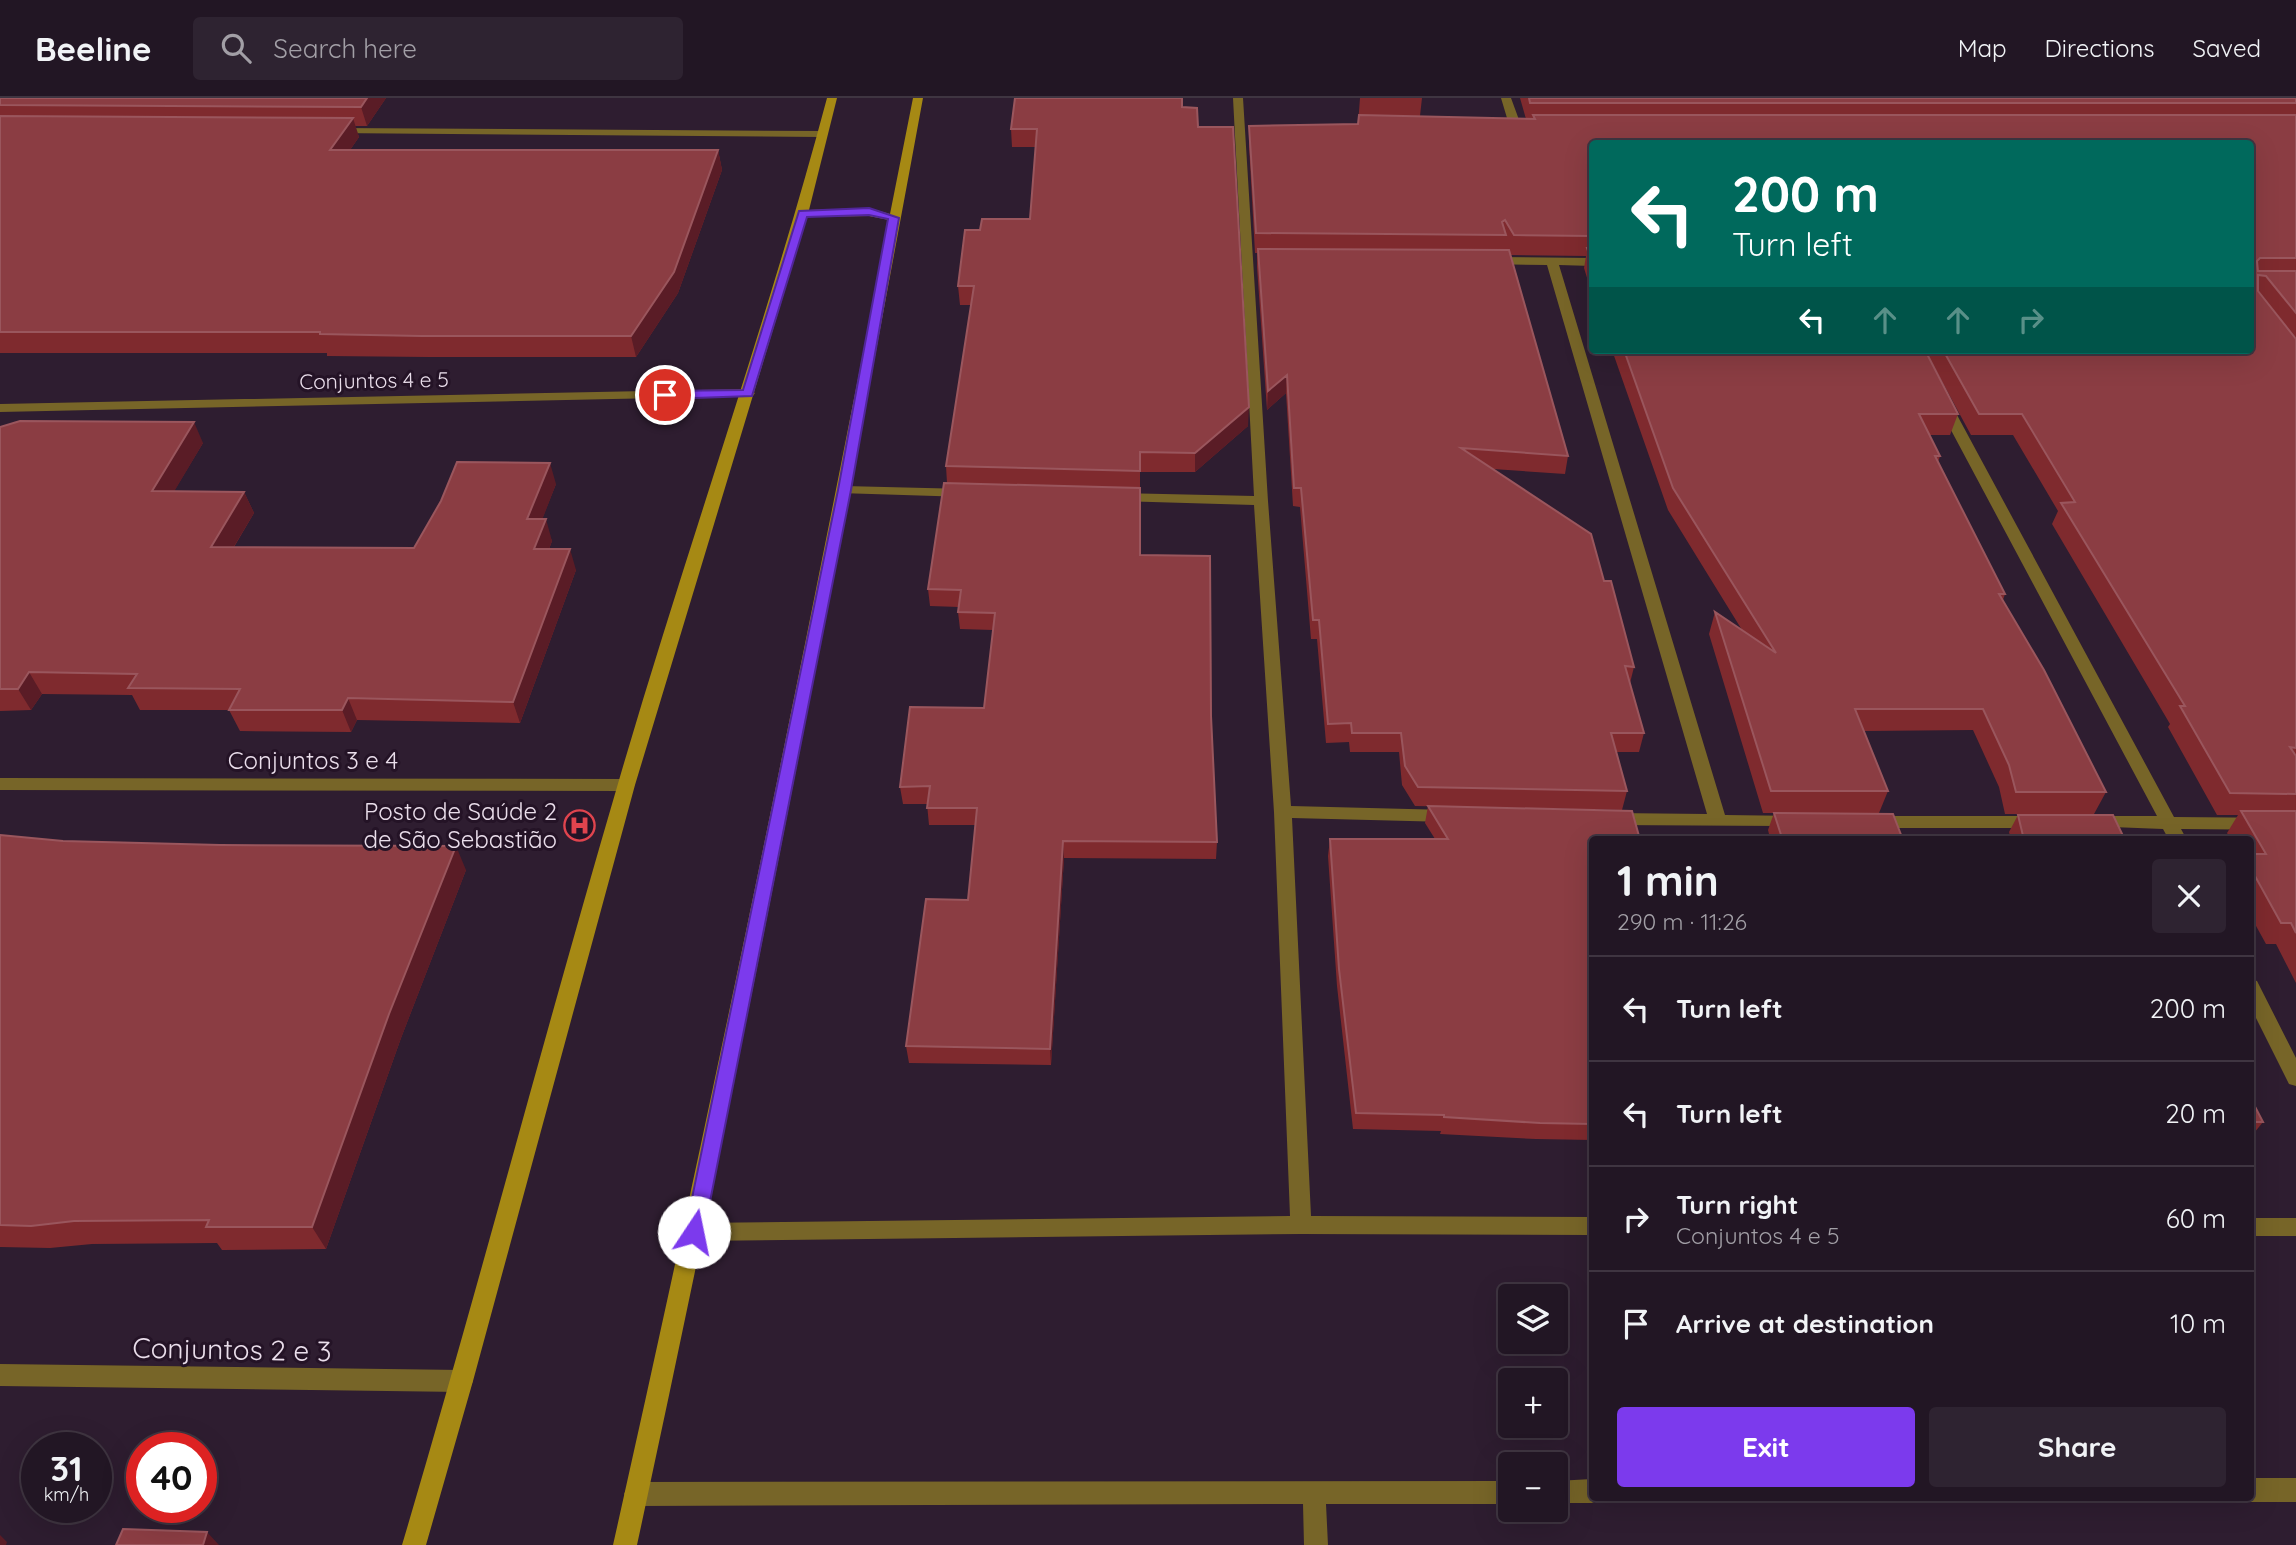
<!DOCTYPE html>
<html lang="en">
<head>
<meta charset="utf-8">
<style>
	:root { --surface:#221624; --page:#2e2331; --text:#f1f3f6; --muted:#a29fa6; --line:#3f3541; --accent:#7c3aed }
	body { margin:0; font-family:Quicksand,sans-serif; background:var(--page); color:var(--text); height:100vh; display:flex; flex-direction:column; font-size:26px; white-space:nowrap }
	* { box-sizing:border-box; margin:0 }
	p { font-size:23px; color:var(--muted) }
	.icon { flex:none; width:38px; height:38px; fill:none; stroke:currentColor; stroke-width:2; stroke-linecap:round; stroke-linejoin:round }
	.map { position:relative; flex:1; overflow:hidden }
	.sheet { position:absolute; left:1589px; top:738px; width:665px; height:665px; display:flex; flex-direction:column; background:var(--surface); border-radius:7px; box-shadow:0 7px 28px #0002,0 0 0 2px var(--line) }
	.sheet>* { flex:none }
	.banner { position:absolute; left:1589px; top:42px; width:665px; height:214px; border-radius:7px; box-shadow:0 7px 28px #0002,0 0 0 2px var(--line); background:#00695c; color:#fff; overflow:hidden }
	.buttons { position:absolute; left:1498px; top:1186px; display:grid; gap:14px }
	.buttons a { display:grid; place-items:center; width:70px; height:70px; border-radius:7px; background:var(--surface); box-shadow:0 7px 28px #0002,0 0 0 2px var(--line); font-size:35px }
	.speed { position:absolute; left:21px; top:1334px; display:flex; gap:14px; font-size:35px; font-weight:700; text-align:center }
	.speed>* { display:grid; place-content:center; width:91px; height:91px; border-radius:50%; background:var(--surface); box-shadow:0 7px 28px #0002,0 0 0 2px var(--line); line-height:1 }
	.speed small { font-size:18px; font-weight:400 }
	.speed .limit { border:10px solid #d22; background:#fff; color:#111 }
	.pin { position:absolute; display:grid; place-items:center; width:60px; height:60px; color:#fff; margin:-30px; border:4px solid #fff; border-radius:50%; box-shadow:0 2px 7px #0007 }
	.me { position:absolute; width:77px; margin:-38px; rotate:11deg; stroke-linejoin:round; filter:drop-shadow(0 0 5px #0008) }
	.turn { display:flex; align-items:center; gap:24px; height:147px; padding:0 28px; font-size:32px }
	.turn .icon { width:91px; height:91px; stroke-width:2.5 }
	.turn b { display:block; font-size:49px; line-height:60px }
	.lanes { display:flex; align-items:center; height:66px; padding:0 28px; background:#0003; justify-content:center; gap:35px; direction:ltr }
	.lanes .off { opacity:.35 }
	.round { display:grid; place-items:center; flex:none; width:74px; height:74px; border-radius:7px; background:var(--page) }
	.summary { display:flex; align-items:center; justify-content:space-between; height:119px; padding:0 28px }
	h1 { font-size:42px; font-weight:700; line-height:52px }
	.primary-button { display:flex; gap:14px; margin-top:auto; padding:14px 28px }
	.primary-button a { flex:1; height:80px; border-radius:7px; background:var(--accent); color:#fff; font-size:28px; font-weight:700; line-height:80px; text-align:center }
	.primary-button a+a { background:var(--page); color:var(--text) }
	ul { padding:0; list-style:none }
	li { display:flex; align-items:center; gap:21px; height:105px; padding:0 28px; border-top:2px solid var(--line) }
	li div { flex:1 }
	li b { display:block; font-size:26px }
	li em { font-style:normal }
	header { display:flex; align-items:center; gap:42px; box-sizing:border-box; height:98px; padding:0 35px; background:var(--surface); border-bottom:2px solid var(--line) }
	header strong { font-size:33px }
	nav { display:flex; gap:38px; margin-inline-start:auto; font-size:24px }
	.search { width:490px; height:63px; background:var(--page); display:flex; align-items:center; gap:18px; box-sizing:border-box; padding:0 24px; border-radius:7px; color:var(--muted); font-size:26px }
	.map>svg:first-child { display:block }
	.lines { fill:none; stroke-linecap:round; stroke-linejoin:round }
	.street { fill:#776528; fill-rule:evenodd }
	.secondary { fill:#a68914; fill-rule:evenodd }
	.wall { fill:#7f2a2e }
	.shaded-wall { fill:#5a1c26 }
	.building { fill:#8b3d43; stroke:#9a565d; stroke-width:2 }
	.route { fill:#7c3aed; stroke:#51269a; stroke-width:2 }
	.labels { text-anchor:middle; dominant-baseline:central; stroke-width:6; stroke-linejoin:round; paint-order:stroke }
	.far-street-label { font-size:21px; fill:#eadeeb; stroke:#241326 }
	.street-label { font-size:24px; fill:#eadeeb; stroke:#241326 }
	.poi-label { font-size:24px; fill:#eadeeb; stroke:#241326; text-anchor:end }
	.near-street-label { font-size:28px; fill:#eadeeb; stroke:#241326 }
</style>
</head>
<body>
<header>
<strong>Beeline</strong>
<div class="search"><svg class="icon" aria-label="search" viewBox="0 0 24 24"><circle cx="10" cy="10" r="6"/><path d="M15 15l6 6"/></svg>Search here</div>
<nav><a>Map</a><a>Directions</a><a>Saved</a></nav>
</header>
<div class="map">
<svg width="2296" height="1447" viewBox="0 0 2296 1447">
	<rect width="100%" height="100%" fill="#2e1d30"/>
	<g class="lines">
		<path class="street" d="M1233,0H1243L1268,403L1291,708L1448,712L1454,714L1457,718L1454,722L1448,724L1292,720L1311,1118L1592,1119V1137L1301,1136L694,1143L686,1141L683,1134L686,1127L694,1125L1290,1118L1274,714L1254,407L1118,403L1111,399L1118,395L1254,398Z
			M1501,0H1511L1522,30L1520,32L1510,30Z
			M336,30L822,33L828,36L822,39L332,35L330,33Z
			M1489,159L1592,160V168L1559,167L1725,717L1794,718L1800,720L1803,724L1800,728L1612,727L1606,725L1603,721L1606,717L1612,715L1707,716L1547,167L1485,166V160Z
			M748,291L755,295L753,298L0,314V306Z
			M1943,300L1950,304L2174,719L2296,720V732L2181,731L2187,742H2169L2163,731L2086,728L2083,724L2086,720L2092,718H2157L1936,304Z
			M844,388L967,391L974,395L967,399L839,395L837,392L839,389Z
			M0,680L626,681L635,687L626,693L0,692Z
			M1875,718H2036L2042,720L2045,724L2042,728L2036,730H1875L1869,728L1866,724L1869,720Z
			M2250,881L2257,883L2296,960V988L2289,986L2250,908Z
			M2250,1120H2296V1138H2250Z
			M0,1266L462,1272L470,1276L473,1283L470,1290L462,1294L0,1288Z
			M2250,1380H2296V1404H2250L2242,1400H2250Z
			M1592,1381V1400L1600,1401L1592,1405H1556V1383Z
			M1510,1383V1406H1326L1328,1447H1304L1303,1406L636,1408L628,1404L624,1396L628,1388L636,1384Z"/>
		<path class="secondary" d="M827,0H837L809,112L869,110L890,116L913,0H923C834,484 741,966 637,1447H613C712,1007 803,565 889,122L869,118L807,119L635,687L473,1283L426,1447H402C477,1195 543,941 617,689C684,458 765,232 827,0Z"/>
	</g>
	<path class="wall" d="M0,0H386L367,28H355L359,39L350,52H718L722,72L678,195L636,259H428L327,258V255H0Z
		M1360,0H1422L1420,18L1526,21L1520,0H2296V885L2276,846H2266L2250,817V742H2231L2227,735L2238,717H2217L2168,629L2170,626L2052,426L2058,413L2013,337H1971L1925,252H2250L1592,46V196L1584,170L1586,158L1511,157L1568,358L1565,376L1493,371L1604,483L1634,569L1630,585L1644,635L1639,654H1616L1627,693L1622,712L1415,708L1402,687L1399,654H1350L1349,644L1326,645L1317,541H1311L1300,409L1293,408L1286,295L1267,312L1257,169V155H1255L1249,47V28L1358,26Z
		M1182,9L1198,29L1248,328L1195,374H1140V457L1211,618L1217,744L1216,761L1064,760L1051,967L909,965L906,948L968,802L975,727H929L927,706H903L900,689L984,610L993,532L960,531L958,514L959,509L930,508L928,491L947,385L946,368L971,207H960L958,188L980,132L1030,121L1036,49H1012L1011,31Z
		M1612,252H1925L1958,316L1950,337H1929L1940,358L1938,364L2005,496L2003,502L2106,694L2094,716H2005L1999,689L1973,632L1864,633L1888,693L1879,715H1763L1709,536L1715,514L1742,532L1668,412Z
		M0,329L203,345L174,393L244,394L254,415L234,449L414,450L556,386L542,421L552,443L549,451L576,472L520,625L357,622L351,634L240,633L229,612H140L132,597L42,596L31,612L0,613Z
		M1428,708L1639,738L1770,740L1768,732L1774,715L1903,742H1592V1042L1536,1041L1440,1036L1441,1033L1353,1031L1337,888L1328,758L1330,741H1435L1425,725Z
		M2018,717L2125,742H2011L2009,734Z
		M0,737L63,743L466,772L401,940L326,1151L222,1152L217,1145L92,1146L50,1150L0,1149Z
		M2250,999L2263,1024L2250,1040Z"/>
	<path class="shaded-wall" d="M367,0H386L367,28L361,9Z
		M353,20L359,39L336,72L330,52Z
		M718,52L722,72L678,195L636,259L631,238Z
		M1287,277L1286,295L1267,312L1268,293Z
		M1249,309L1248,328L1195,374V355Z
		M194,324L203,345L162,414L152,393Z
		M550,365L556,386L534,443L527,421Z
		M244,394L254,415L221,470L211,449Z
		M546,421L552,443L541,472L534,451Z
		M570,451L576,472L520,625L513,604Z
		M29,574L42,596L31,612L18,591Z
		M348,600L357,622L351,634L342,612Z
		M1063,743L1064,760L1051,967L1050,951Z
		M456,748L466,772L401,940L326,1151L312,1129L389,916Z
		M207,1434L219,1447H203Z
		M0,1437L7,1444L6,1447H0Z"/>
	<path class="building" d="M0,0H367L361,9L0,7Z
		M1015,0H1182V9L1197,10L1198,29H1233L1249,309L1195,355L1140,354V373L946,368L974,188H958L965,132H980L982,121H1030L1037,31H1011Z
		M1529,0H2296V5H1530Z
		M1359,17L1535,21L1533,17H2296V160H2260L2257,163L2258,173H2296V215L2266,178L2258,177V193L2296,241V650L2290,649L2296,658V696L2230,695L2180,608H2185L2061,405L2075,404L2022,316H1979L1943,252H2250V46H1592V138L1514,137L1505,122L1502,124L1506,137L1256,135L1249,28L1358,26Z
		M0,18L353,20L330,52H718L674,174L631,238H421L320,236V234H0Z
		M1587,150H1592V165Z
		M1258,151L1509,152L1568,358L1461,350L1591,436L1604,483H1611L1634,569L1625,568L1644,635H1611L1627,693L1418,689L1405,668L1401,635H1352L1351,625L1328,626L1319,522H1313L1301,390H1294L1287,277L1268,293Z
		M1624,252H1925L1958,316H1919L1940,358H1935L2005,496H1999L2044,572L2106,694H2016L2009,667L1983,611H1855L1888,693H1771L1715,514L1776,555L1673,390Z
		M20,323L194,324L152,393L244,394L211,449L414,450L441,403L457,364L550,365L527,421H546L534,451H570L513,604L348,600L342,612H229L240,591L128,590L137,576L29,574L18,591H0V329Z
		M944,385L1140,390V457L1210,458L1211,618L1217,744L1063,743L1050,951L906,948L926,801L968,802L977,710H927L930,688L900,689L910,609L984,610L995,515L958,514L961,492L928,491Z
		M1428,708L1632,713L1639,738L1782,740L1774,715L1893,716L1903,742H1592V1026L1540,1025L1444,1019V1017L1356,1015L1339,871L1330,741H1448Z
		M2241,713H2296V835L2291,825H2281L2250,769V756H2266Z
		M2018,717H2113L2125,742H2024Z
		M0,737L63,743L220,747L456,748L389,916L312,1129H206L209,1122L74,1123L31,1128L0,1127Z
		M2250,999L2263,1024H2250Z
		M123,1431L207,1434L203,1447H116Z"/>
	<path class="route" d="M869,110L899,120L851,392L704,1134L701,1140L694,1142L688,1140L685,1134L838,392L888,121L869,117L807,119L752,298L665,301L659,297L665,293L743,292L799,113Z"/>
	<defs>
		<symbol id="hospital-ring" viewBox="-11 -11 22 22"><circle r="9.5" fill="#241326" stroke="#e0444e" stroke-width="1.5"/><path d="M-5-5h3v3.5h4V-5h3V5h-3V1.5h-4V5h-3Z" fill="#e0444e"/></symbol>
	</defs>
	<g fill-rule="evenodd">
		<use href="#hospital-ring" x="562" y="710" width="35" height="35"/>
	</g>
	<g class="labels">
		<g class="far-street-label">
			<text transform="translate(374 282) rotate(-1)">Conjuntos 4 e 5</text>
		</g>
		<g class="street-label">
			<text x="313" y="662">Conjuntos 3 e 4</text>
		</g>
		<g class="poi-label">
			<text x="557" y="713">Posto de Saúde 2<tspan x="557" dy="28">de São Sebastião</tspan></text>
		</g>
		<g class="near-street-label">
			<text transform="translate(232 1251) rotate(1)">Conjuntos 2 e 3</text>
		</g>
	</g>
</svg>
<div class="buttons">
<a><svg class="icon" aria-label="layers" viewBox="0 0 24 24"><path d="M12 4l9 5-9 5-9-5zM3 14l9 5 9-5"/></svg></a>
<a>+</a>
<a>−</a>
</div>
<div class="speed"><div>31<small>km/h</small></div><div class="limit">40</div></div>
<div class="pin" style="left:665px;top:297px;background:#d93025"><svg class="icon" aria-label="arrive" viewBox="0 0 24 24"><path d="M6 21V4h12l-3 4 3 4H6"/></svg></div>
<svg class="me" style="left:694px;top:1134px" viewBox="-20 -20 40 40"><circle r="19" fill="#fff"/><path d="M0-13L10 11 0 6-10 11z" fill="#7c3aed"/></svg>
<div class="banner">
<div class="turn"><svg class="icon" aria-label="left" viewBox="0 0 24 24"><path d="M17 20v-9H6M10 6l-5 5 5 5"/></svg><div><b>200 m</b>Turn left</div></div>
<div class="lanes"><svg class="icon" aria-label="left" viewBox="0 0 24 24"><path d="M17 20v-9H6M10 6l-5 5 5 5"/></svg><svg class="icon off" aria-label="ahead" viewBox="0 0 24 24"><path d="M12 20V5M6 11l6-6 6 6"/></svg><svg class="icon off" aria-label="ahead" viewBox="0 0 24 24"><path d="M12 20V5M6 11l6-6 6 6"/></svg><svg class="icon off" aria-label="right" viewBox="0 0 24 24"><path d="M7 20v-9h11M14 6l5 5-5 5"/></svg></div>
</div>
<section class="sheet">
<div class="summary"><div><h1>1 min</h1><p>290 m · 11:26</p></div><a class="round"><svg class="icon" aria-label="close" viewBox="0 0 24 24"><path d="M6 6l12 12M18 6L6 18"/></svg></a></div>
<ul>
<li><svg class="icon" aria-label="left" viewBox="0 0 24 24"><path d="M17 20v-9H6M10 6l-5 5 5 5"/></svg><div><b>Turn left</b></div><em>200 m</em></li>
<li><svg class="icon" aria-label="left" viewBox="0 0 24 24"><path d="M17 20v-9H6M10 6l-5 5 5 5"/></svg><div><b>Turn left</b></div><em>20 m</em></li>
<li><svg class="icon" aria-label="right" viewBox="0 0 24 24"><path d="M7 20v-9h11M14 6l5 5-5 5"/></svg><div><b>Turn right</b><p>Conjuntos 4 e 5</p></div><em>60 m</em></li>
<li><svg class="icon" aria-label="arrive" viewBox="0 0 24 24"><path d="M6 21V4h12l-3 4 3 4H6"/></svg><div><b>Arrive at destination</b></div><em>10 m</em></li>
</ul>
<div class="primary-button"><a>Exit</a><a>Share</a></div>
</section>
</div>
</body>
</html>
